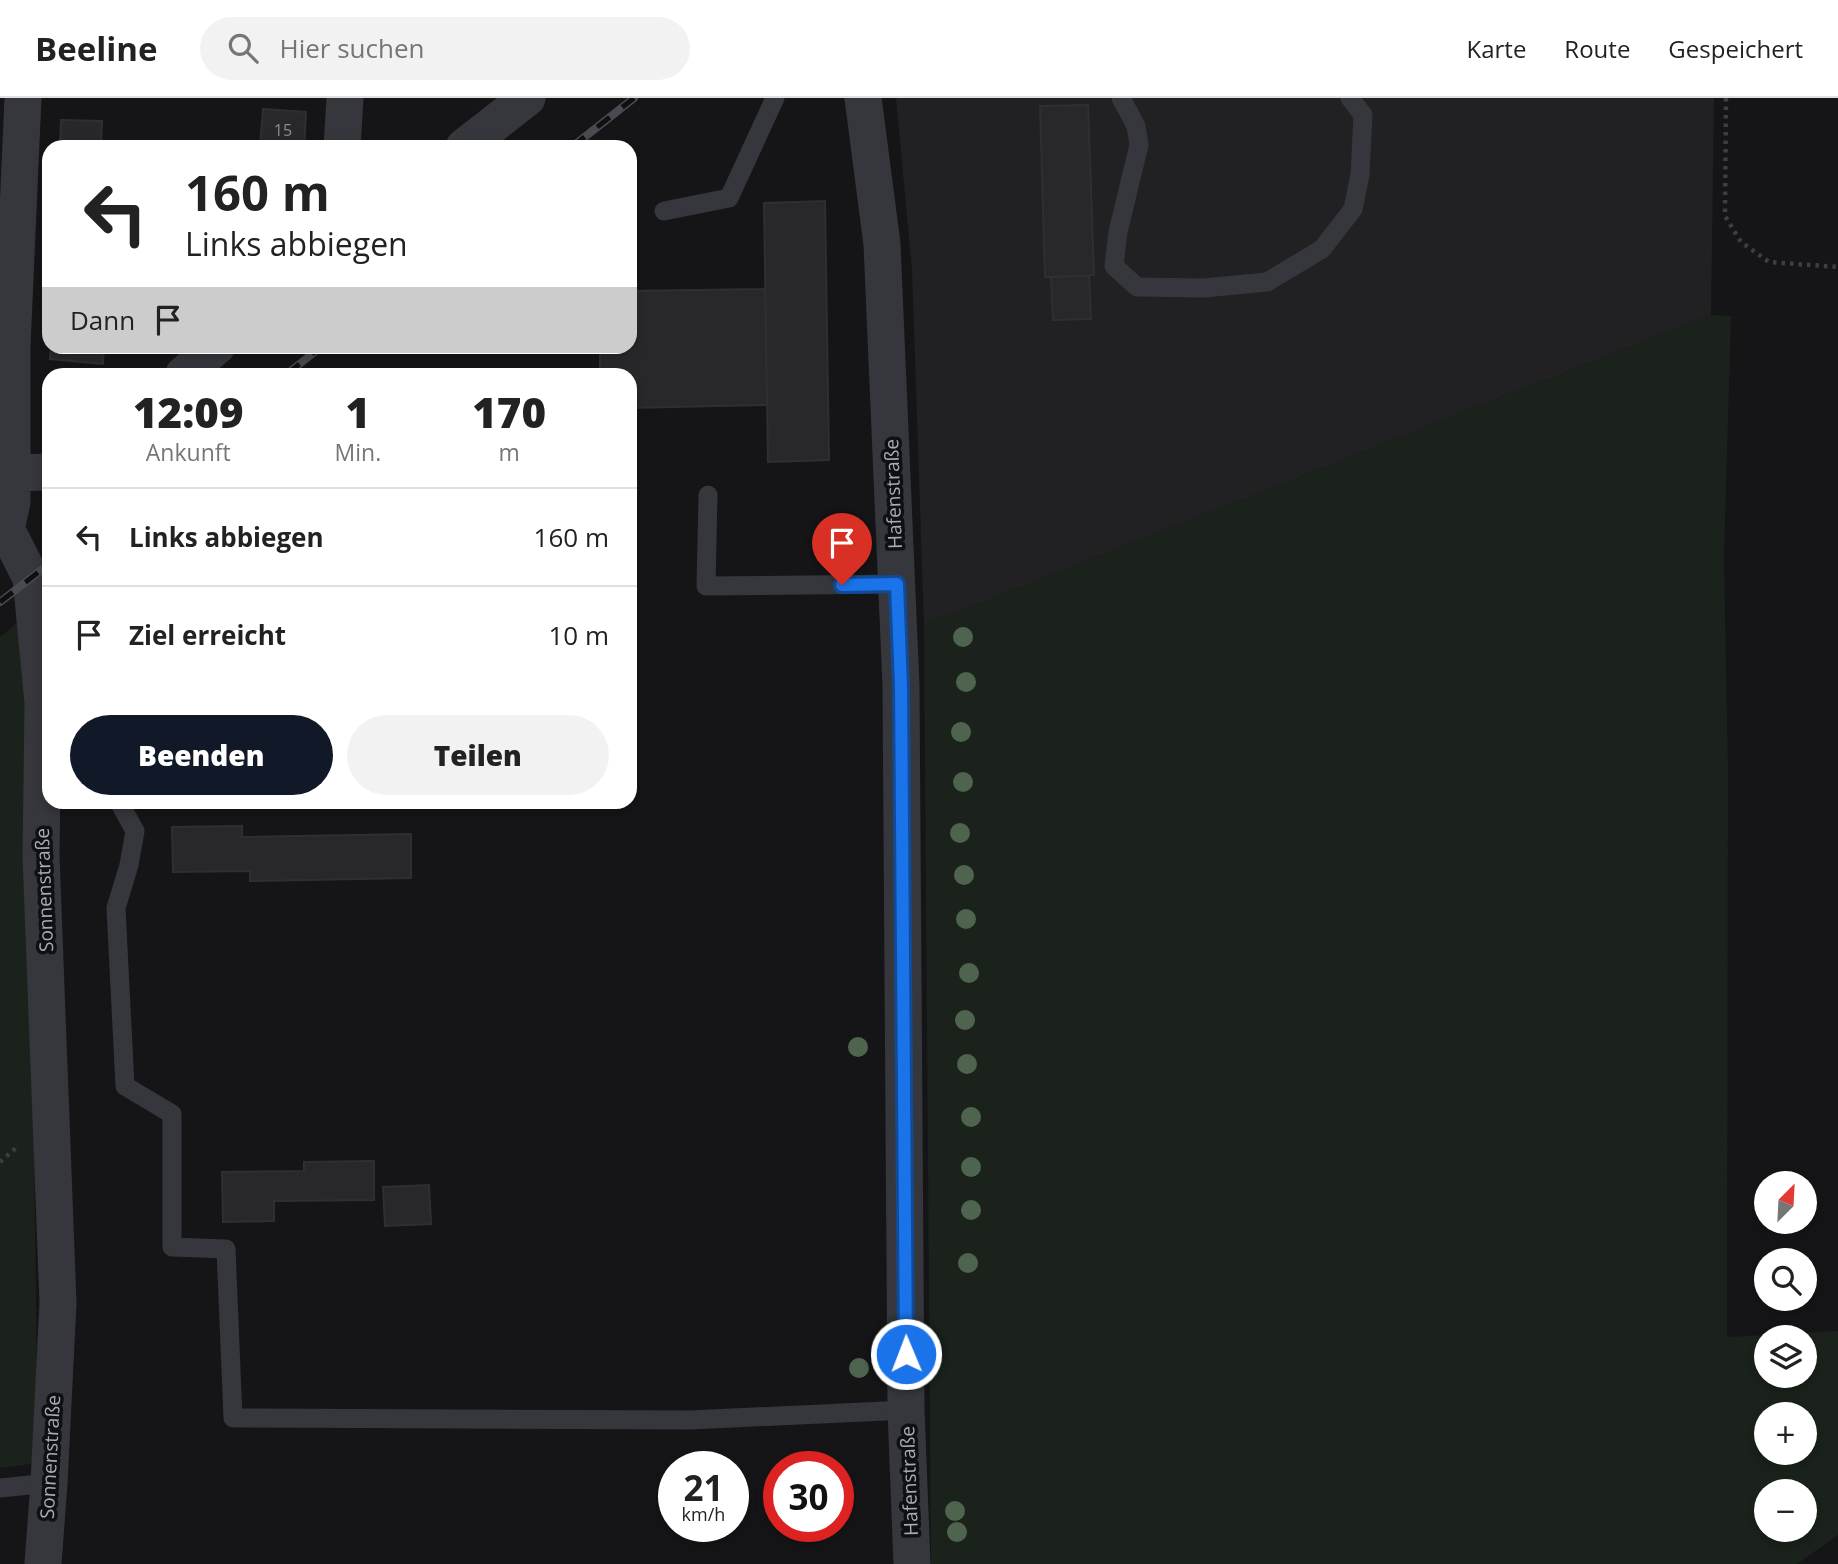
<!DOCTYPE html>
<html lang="de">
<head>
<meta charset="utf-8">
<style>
	:root { --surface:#fff; --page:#f2f2f2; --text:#222; --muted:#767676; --line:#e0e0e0; --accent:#111827 }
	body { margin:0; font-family:"Open Sans",sans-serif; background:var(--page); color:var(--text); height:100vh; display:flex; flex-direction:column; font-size:26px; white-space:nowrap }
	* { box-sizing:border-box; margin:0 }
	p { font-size:23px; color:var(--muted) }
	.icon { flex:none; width:38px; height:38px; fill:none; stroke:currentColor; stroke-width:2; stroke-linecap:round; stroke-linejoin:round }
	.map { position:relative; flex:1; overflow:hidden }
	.side { position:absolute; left:42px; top:270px; width:595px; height:441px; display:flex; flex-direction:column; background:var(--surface); border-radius:21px; box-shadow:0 4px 10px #0003 }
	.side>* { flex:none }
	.banner { position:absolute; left:42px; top:42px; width:595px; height:214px; border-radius:21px; box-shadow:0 4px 10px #0003; background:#fff; color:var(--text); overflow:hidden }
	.needle { width:46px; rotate:24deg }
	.tools { position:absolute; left:1754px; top:1073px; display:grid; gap:14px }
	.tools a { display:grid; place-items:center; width:63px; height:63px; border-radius:50%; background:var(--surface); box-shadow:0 4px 10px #0003; font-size:35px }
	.speed { position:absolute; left:658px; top:1353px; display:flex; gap:14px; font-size:35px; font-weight:700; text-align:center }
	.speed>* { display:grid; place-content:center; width:91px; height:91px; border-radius:50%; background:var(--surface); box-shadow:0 4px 10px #0003; line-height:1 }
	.speed small { font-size:18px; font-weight:400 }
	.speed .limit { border:10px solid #d22; background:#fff; color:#111 }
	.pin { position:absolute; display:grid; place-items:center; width:60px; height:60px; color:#fff; margin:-72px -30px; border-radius:50% 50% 50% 0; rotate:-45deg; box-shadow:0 0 7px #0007 }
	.pin .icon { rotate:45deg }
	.me { position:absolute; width:77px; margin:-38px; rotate:359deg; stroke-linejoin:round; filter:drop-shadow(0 0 5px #0008) }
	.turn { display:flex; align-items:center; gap:24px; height:147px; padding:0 28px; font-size:32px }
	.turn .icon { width:91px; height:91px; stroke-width:2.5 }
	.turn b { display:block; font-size:49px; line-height:60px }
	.then { display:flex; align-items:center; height:66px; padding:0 28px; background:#0003; gap:14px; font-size:26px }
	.eta { display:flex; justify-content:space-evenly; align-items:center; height:119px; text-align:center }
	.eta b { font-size:42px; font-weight:800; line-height:49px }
	.button { display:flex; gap:14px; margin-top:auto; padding:14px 28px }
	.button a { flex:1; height:80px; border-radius:42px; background:var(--accent); color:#fff; font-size:28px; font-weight:800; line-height:80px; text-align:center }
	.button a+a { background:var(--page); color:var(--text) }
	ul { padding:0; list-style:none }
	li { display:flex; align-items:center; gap:21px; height:98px; padding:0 28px; border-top:2px solid var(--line) }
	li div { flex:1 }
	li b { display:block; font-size:26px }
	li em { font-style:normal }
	header { display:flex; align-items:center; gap:42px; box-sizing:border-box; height:98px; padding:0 35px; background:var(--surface); border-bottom:2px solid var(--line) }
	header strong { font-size:33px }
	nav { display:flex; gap:38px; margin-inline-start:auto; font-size:24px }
	.search { width:490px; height:63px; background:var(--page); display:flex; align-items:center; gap:18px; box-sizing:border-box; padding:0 24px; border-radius:38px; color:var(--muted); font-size:26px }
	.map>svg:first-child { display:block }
	.built { fill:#212124 }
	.green { fill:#1a221b; fill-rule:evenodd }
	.building { fill:#28282b; stroke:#2f2f33; stroke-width:2 }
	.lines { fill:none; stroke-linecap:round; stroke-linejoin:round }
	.path { stroke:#3b3e43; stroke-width:4.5; stroke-dasharray:3.5 5; stroke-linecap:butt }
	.service { stroke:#35373c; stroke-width:19 }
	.minor { stroke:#35373c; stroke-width:37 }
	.rail-casing { stroke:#484b51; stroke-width:8 }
	.rail { stroke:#101012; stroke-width:5; stroke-dasharray:16; stroke-linecap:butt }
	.tree { fill:#4e644f }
	.route-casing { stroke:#114b97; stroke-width:18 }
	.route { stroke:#1a73e8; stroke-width:12 }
	.labels { text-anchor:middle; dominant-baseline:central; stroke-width:7; stroke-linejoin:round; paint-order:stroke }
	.number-label { font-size:16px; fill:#868b94 }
	.street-label { font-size:19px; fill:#a6adb8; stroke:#101012 }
</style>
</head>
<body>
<header>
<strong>Beeline</strong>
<div class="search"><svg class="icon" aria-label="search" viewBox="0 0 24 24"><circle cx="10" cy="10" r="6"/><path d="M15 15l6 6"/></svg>Hier suchen</div>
<nav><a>Karte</a><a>Route</a><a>Gespeichert</a></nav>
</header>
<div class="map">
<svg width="1838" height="1466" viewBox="0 0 1838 1466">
	<rect width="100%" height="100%" fill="#151517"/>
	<path class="built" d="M896,0H1714L1711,217L924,527L912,172Z"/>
	<path class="green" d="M1711,217L1731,218L1724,459L1728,672L1727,1239L1838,1233V1437L1797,1466H931L924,527ZM1766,1239H1804V1278H1766ZM1766,1316H1804V1354H1766ZM1766,1393H1804V1432H1766Z
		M27,517L38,1365L0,1370V539Z"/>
	<path class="building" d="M1088,7L1094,177L1045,179L1040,8Z
		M263,11L306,14L304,49H260Z
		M61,22L102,23L101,49H60Z
		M825,103L829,362L768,364L764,105Z
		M1089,178L1091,221L1053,222L1051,179Z
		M765,191L767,307L630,310V276H600V248H630V193Z
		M51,248H104L103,266L50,261Z
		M242,728V739L411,736V780L250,783V773L173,774L172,729Z
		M374,1063V1102L274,1103V1123L223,1124L222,1074L304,1073V1064Z
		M429,1087L431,1126L385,1128L383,1089Z"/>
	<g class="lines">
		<path class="path" d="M1726,0L1725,118L1741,144L1769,164L1838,169
			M0,1064L17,1049"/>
		<path class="service" d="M1121,0L1136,28L1139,47L1118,134L1114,168L1137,189L1204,190L1267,184L1322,151L1353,111L1360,77L1363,17L1350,0
			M664,113L729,100L775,0
			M708,397L706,488L897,486
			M119,704L135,733L129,767L116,810L125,988L172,1016V1149L226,1151L233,1320L690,1322L906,1312
			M0,1390L49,1385"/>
		<path class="minor" d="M23,0L12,248V404L6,431L31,480L43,605L41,758L58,1205L49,1385L43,1466
			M863,0L882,146L901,588L906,1312L912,1466
			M342,49L345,0
			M464,49L527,0
			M184,276L217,248
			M12,375L49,374"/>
		<defs>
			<path id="rail" d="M572,49L634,0
				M287,276L322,248
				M0,504L49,466"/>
		</defs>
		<use href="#rail" class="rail-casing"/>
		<use href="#rail" class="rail"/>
	</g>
	<g class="tree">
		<circle cx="963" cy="539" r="10"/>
		<circle cx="966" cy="584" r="10"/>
		<circle cx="961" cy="634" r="10"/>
		<circle cx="963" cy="684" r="10"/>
		<circle cx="960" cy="735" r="10"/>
		<circle cx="964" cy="777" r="10"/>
		<circle cx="966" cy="821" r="10"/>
		<circle cx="969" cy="875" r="10"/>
		<circle cx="965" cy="922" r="10"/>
		<circle cx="858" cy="949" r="10"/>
		<circle cx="967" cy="966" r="10"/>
		<circle cx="971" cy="1019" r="10"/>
		<circle cx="971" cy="1069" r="10"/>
		<circle cx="971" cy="1112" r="10"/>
		<circle cx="968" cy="1165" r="10"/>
		<circle cx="859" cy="1270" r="10"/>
		<circle cx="955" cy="1413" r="10"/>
		<circle cx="957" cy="1434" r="10"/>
	</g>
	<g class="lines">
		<defs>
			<path id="route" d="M842,487L897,486L901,588L906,1256"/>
		</defs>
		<use href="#route" class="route-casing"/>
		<use href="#route" class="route"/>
	</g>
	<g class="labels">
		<g class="number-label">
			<text x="283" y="32">15</text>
		</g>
		<g class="street-label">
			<text transform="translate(893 396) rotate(-92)">Hafenstraße</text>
			<text transform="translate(44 792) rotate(-92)">Sonnenstraße</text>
			<text transform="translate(50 1359) rotate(-87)">Sonnenstraße</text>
			<text transform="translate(909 1383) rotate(-92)">Hafenstraße</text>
		</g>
	</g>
</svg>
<div class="tools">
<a><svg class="needle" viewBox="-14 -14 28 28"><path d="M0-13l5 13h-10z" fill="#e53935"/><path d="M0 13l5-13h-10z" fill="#767676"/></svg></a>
<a><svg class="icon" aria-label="search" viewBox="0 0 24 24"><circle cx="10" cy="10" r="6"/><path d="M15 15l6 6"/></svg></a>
<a><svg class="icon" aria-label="layers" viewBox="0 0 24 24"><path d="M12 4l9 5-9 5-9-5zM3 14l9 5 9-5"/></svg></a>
<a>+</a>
<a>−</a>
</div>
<div class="speed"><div>21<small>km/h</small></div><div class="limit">30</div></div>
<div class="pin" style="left:842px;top:487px;background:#d93025"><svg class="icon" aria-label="arrive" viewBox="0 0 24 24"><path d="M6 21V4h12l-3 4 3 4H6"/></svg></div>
<svg class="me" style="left:906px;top:1256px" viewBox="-20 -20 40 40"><circle r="17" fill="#1a73e8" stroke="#fff" stroke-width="3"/><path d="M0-11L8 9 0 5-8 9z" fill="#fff"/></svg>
<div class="banner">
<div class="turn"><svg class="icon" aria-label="left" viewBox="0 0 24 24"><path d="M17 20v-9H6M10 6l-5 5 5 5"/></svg><div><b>160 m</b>Links abbiegen</div></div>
<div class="then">Dann<svg class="icon" aria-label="arrive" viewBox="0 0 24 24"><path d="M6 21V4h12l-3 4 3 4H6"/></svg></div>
</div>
<section class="side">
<div class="eta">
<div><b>12:09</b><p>Ankunft</p></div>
<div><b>1</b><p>Min.</p></div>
<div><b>170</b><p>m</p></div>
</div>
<ul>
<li><svg class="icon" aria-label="left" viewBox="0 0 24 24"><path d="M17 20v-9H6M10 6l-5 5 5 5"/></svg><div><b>Links abbiegen</b></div><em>160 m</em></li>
<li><svg class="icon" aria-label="arrive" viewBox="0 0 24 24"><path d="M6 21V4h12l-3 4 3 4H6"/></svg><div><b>Ziel erreicht</b></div><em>10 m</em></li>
</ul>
<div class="button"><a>Beenden</a><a>Teilen</a></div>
</section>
</div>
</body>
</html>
